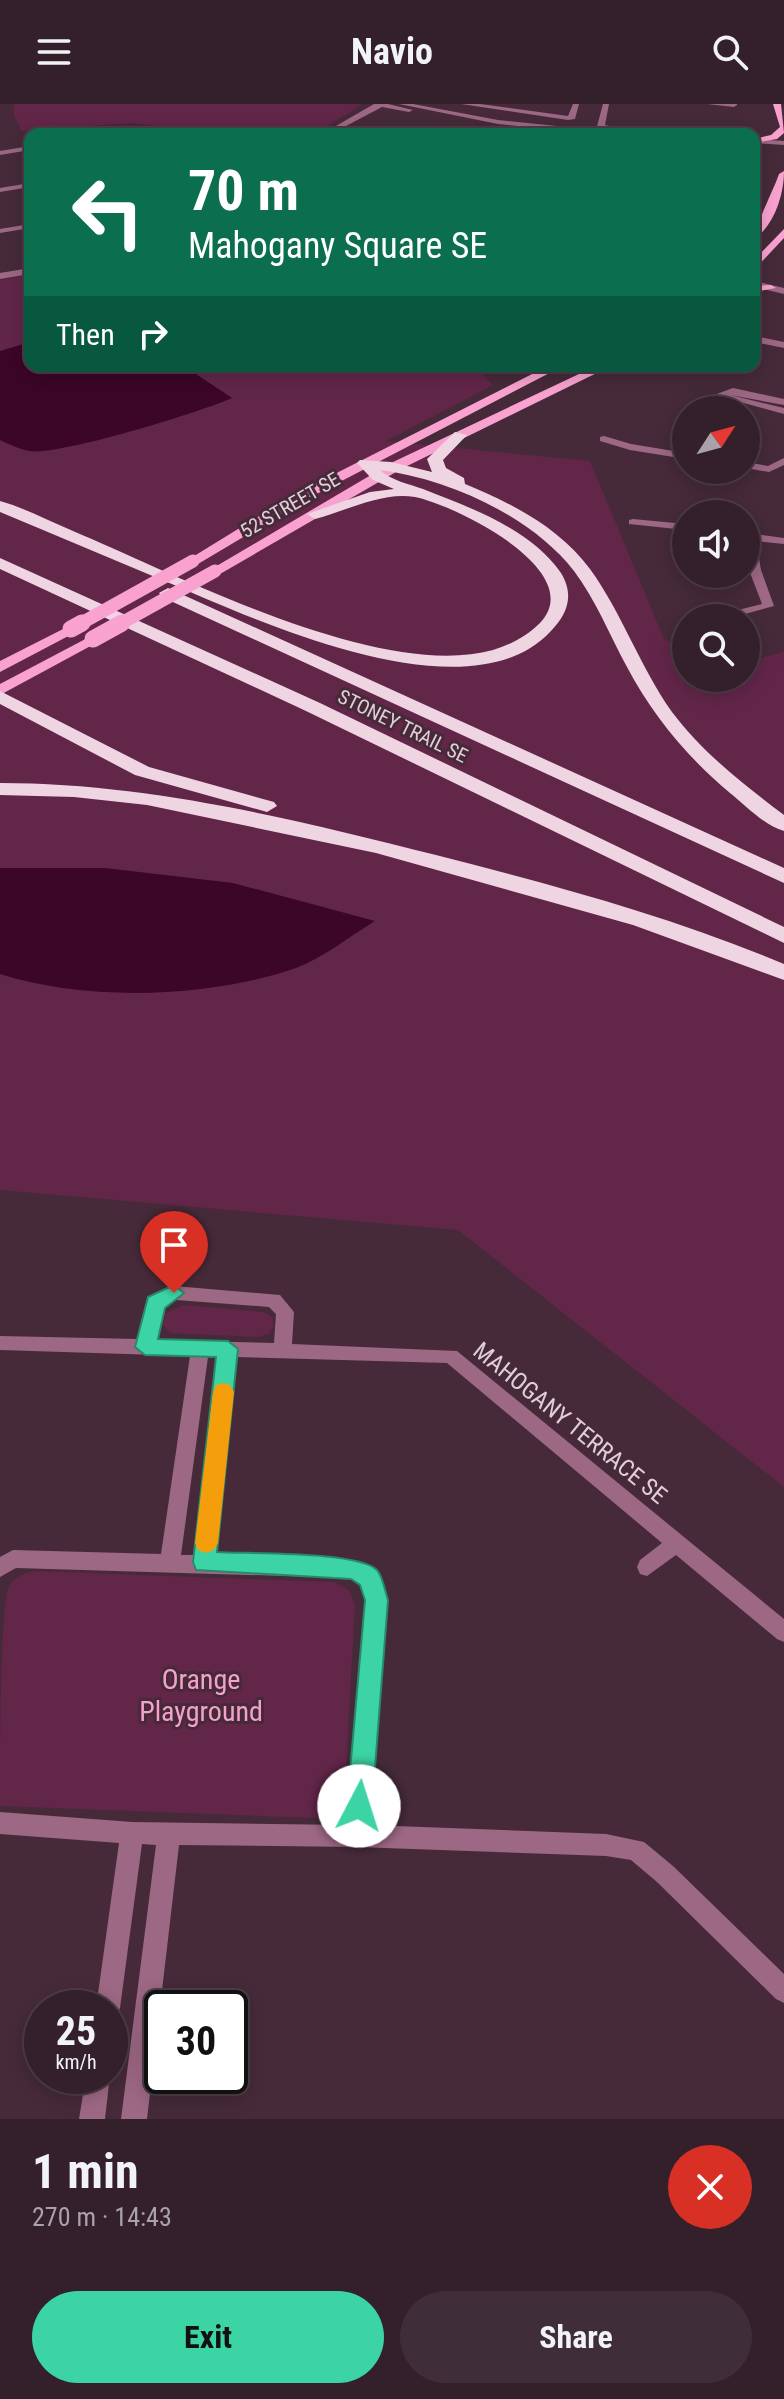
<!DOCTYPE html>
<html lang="en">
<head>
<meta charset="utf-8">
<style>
	:root { --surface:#34202b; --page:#3f2d37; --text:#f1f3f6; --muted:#a9a3a9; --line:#4e3e47; --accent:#3cd4a4 }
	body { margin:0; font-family:"Roboto Condensed",sans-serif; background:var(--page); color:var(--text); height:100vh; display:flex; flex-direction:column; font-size:30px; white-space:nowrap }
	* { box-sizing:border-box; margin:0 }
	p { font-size:26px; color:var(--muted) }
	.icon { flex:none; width:44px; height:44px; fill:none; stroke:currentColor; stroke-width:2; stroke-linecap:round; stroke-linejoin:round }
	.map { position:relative; height:2015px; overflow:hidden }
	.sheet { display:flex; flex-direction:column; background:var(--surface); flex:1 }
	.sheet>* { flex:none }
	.top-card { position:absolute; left:24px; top:24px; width:736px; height:244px; border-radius:16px; box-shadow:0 4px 20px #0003,0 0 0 2px var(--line); background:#0b6e4f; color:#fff; overflow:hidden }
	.needle { width:52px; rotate:54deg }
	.fabs { position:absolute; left:672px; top:292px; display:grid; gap:16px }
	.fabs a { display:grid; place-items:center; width:88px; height:88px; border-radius:50%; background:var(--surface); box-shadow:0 4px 20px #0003,0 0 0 2px var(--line); font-size:40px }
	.speed { position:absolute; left:24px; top:1886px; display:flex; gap:16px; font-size:40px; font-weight:700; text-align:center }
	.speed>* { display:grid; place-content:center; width:104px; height:104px; border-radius:50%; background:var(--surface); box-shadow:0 4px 20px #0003,0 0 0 2px var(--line); line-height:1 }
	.speed small { font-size:20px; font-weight:400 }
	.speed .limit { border:4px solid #111; border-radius:12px; background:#fff; color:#111 }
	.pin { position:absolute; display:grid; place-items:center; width:68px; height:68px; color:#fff; margin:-82px -34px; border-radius:50% 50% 50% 0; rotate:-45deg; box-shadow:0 0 8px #0007 }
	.pin .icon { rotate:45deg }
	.me { position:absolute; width:88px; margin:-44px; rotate:5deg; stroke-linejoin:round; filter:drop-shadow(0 0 6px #0008) }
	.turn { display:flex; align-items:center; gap:28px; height:168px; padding:0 32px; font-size:36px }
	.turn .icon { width:104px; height:104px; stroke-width:2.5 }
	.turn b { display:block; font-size:56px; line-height:68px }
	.then { display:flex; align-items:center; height:76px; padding:0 32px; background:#0003; gap:16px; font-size:30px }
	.round { display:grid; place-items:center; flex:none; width:84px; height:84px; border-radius:42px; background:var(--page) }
	.summary { display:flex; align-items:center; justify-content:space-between; height:136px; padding:0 32px }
	h1 { font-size:48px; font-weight:700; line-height:60px }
	.primary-button { display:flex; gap:16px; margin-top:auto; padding:16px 32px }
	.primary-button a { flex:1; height:92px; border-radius:48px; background:var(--accent); color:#111; font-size:32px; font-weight:700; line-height:92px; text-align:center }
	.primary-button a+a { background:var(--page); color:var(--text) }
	header { display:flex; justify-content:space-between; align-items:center; height:104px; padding:0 32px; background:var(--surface); font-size:36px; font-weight:700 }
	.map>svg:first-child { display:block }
	.green { fill:#622649 }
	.water { fill:#3b0628 }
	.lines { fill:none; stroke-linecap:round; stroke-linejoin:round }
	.minor { fill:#9d6884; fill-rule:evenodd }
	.major { fill:#f9a2d0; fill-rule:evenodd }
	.highway { fill:#efd4e2; fill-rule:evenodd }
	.major-bridge-far1 { stroke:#f9a2d0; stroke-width:13 }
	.major-bridge { stroke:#f9a2d0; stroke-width:17 }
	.route { fill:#3cd4a4; stroke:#278a6b; stroke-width:2 }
	.slow { fill:#f59e0b }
	.labels { text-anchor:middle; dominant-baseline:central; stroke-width:6; stroke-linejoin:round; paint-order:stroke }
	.far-street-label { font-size:20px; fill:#e1cfd8; stroke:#462a39 }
	.street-label { font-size:24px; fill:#e1cfd8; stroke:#462a39 }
	.near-park-label { font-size:28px; fill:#f5a1cd; stroke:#462a39 }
</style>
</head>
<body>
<header><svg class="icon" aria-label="menu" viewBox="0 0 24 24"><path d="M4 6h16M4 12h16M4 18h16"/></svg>Navio<svg class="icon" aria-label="search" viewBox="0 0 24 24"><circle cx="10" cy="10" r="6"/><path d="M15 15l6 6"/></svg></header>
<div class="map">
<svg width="784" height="2015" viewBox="0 0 784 2015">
	<rect width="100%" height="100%" fill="#462a39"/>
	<path class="green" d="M14,0H360L361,1L315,30H236L130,19L22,27L14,12Z
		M30,171V262H473L493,281L386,337L590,357L664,535L686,544V574H746V558L784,548V1383L458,1126L0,1086V176Z
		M183,1201L264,1208L272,1213L274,1222L268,1230L258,1233L170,1229L163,1221L165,1210Z
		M33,1467L334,1478L349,1486L355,1501L345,1681L334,1706L316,1714L0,1702C0,1657 0,1517 8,1484C13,1474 22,1470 33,1467Z"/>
	<path class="water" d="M30,238V262H184L232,294C201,308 58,352 29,347C19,345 9,340 0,336V247Z
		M0,764H105L233,779L375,817C350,832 323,854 296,864C210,894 87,898 0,870Z"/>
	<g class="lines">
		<path class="minor" d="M374,0H388L413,6L409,8L382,3L331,30H322Z
			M399,0H413L498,16L596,26L603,0H609L605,21L642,30H628L604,24L603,26L621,30H595L498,20Z
			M461,0H480L568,12L573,0H579L575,15L568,16Z
			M707,0H737V1L734,3Z
			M754,35L784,37V41L754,39Z
			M30,42V46L0,51V47Z
			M30,79V83L0,88V84Z
			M30,120V124L0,129V125Z
			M30,164V170L0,175V169Z
			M754,177L784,184V190L754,183Z
			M754,232L784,238V244L754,238Z
			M733,284L784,295V301L730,291L784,304V310L714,291Z
			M604,332L631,340L686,349V355L630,346L600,337V333Z
			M784,354V361L769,368L746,364V358L768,362Z
			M633,415L686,420V426L629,420V416Z
			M746,429L784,434V440L756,437L761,466L774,502L734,513L730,512V508L762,500L749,466Z
			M174,1182L280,1191L294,1208L292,1240L457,1247L784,1515V1538L777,1535L676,1451L647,1472L640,1470L637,1463L640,1456L662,1439L447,1259L236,1253L215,1452L354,1456L377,1467L386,1496L369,1721L606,1730L644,1738L673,1762L784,1870V1899L776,1895L657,1778L631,1756L606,1752L357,1743L179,1741L147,2015H121L156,1741L142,1740L120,1904L116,1912L110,1915V1904H96L119,1739L0,1730V1708L132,1718L347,1721L366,1496L361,1480L352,1474L16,1464L0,1473V1453L13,1446L161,1450L190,1252L0,1246V1232L138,1235L150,1194ZM176,1196L269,1203L276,1210L274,1239L156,1236L164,1203ZM208,1253H218L195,1451H181Z
			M86,1972L110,1971L105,2015H79Z"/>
		<path class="major" d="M773,0H781L784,29L777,35L754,39V35L771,31L780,23Z
			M784,67C784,91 774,122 754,135C754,124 774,85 779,70Z
			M784,125V134L754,166V156Z
			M754,182L771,181L776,184L754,188Z
			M548,262H563L307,395L198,460L186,457L297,389Z
			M596,262H611L403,364L220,470L208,467L393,358Z
			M71,521L78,525L76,528L0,568V557Z
			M93,531L100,535L98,538L0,591V580Z"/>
		<path class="highway" d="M455,328L467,331L443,356L446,364L464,374L465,380C511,399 559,423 590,465C622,509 640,563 672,608C703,649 743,680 784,711V727C765,722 745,701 730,689C687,653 653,612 627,563C610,532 596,496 574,467C531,412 449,375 380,366C390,376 409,380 423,385C471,404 531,425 561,469C575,492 567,511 550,528C468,615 256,516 167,478C111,455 56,431 0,408V397C25,404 49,417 73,427C180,472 380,577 493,546C510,541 527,532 540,519C589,467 455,401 415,393C383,387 346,407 315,415L307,410L370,388L394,385L373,376L357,359L360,356L391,358L432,368L427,355Z
			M0,454L320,599L784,823V839L306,607L0,465Z
			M168,484L784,764V779L162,493L159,489Z
			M0,587L149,663L274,698L277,702L267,708L135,671L0,600Z
			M0,679C147,679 294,715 436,751C554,781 673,813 784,860V876L633,821L376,749L147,701L74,693L0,691Z"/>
		<path class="major-bridge-far1" d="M78,521L193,457
			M118,521L215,467"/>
		<path class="major-bridge" d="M71,525L82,519
			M93,535L122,519"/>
	</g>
	<path class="route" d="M174,1181L184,1189L165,1204L158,1235L228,1237L238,1245L217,1448C248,1450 359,1447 377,1466C383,1473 385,1487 388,1496L372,1702L368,1711L359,1715L350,1711L347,1702L365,1496L360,1481L351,1475L196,1466L193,1458L216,1253L145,1251L135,1243L148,1193Z"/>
	<path class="slow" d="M223,1279L230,1281L234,1288L218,1439L214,1446L206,1449L198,1446L195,1439L213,1288L216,1281Z"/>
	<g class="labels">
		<g class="far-street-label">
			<text transform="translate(290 401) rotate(-30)">52 STREET SE</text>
			<text transform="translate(403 622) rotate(26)">STONEY TRAIL SE</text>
		</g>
		<g class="street-label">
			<text transform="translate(570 1319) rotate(39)">MAHOGANY TERRACE SE</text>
		</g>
		<g class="near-park-label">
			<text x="201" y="1575">Orange<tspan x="201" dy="32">Playground</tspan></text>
		</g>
	</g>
</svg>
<div class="fabs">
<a><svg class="needle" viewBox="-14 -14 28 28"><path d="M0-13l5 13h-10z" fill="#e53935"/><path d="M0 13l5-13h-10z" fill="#a9a3a9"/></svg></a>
<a><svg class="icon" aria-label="sound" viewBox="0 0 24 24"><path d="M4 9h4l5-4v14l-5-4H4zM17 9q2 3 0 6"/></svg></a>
<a><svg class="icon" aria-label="search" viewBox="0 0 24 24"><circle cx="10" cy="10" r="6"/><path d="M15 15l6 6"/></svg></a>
</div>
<div class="speed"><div>25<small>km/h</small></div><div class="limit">30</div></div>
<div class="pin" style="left:174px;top:1189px;background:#d93025"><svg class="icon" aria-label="arrive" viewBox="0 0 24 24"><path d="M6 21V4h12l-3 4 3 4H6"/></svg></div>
<svg class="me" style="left:359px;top:1702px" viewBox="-20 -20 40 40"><circle r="19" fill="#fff"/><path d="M0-13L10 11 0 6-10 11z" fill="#3cd4a4"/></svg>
<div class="top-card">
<div class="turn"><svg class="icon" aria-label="left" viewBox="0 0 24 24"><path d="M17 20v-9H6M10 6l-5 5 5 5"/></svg><div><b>70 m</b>Mahogany Square SE</div></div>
<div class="then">Then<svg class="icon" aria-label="right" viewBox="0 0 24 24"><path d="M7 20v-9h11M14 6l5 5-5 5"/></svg></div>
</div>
</div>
<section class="sheet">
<div class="summary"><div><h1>1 min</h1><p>270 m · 14:43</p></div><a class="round" style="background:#d93025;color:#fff"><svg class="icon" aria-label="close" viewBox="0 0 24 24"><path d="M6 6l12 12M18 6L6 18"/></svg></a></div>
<div class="primary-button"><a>Exit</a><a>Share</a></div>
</section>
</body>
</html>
